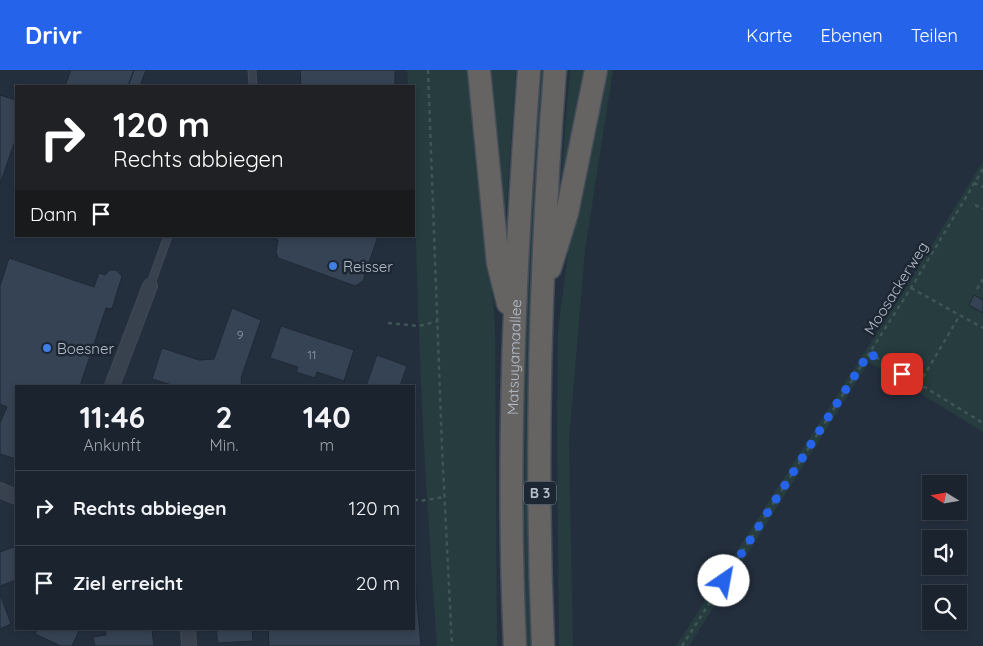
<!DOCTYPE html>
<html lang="de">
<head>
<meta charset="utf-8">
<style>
	:root { --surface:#1b232e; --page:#282f3a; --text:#f1f3f6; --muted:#a0a4aa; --line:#39404a; --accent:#2563eb }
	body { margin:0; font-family:Quicksand,sans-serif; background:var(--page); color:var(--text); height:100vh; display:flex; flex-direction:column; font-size:19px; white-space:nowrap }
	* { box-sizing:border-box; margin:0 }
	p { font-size:16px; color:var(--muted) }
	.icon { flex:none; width:28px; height:28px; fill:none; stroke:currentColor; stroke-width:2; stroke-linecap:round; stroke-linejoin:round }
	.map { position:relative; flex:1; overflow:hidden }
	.drawer { position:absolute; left:15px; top:315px; width:400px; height:245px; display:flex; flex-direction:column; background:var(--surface); border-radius:0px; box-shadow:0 2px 8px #0003,0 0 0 1px var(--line) }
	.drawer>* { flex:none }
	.guide { position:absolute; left:15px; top:15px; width:400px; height:152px; border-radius:0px; box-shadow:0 2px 8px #0003,0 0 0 1px var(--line); background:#202124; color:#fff; overflow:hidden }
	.needle { width:32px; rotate:281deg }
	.controls { position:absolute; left:922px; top:405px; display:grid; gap:10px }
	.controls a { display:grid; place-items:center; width:45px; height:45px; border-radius:0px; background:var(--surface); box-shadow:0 2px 8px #0003,0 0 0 1px var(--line); font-size:25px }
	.pin { position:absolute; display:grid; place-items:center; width:42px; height:42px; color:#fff; margin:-21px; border-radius:10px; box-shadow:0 2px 8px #0006 }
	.me { position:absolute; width:55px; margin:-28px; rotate:33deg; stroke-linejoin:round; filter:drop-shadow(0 0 4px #0008) }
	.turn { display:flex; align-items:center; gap:18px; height:105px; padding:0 15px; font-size:22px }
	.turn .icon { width:65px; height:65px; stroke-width:2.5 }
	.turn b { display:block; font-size:35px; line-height:42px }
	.then { display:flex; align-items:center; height:48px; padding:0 15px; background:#0003; gap:10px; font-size:19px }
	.eta { display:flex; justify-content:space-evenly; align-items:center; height:85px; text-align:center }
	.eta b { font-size:30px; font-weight:700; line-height:35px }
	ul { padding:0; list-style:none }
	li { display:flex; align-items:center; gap:15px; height:75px; padding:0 15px; border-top:1px solid var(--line) }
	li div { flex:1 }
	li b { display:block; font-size:19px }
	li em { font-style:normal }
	header { display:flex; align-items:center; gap:30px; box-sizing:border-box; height:70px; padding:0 25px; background:var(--accent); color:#fff }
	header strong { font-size:24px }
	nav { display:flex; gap:28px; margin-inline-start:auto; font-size:18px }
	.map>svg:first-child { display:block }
	.green { fill:#263c3f }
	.building { fill:#364354; stroke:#1f2835 }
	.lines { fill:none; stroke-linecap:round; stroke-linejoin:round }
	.service-casing { stroke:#414a57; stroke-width:9 }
	.minor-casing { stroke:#414a57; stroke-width:16 }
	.trunk-casing { stroke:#434c59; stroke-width:25 }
	.path { stroke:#3f5557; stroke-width:2.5; stroke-dasharray:4 4; stroke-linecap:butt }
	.service { stroke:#38414e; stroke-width:7 }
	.minor { stroke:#38414e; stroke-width:14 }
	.trunk { stroke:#656462; stroke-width:22 }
	.route { stroke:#2563eb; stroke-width:9; stroke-dasharray:0 16.2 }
	.shop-dot { fill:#3f7fe0; stroke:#1d2633; stroke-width:2 }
	.labels { text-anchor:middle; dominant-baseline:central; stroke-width:5; stroke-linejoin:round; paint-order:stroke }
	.number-label { font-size:12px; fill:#929caa }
	.shield { fill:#1d2633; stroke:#878f9c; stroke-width:1 }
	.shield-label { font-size:14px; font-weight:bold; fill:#b4bcc9 }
	.poi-label { font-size:15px; fill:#b4bcc9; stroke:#1d2633; text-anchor:start }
	.street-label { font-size:15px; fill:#b4bcc9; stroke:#1d2633 }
</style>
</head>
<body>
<header>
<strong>Drivr</strong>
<nav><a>Karte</a><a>Ebenen</a><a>Teilen</a></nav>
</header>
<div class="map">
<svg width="983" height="576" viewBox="0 0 983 576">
	<rect width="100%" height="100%" fill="#242f3e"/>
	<path class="green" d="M407,0H516L505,157L490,191L495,254L497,576H437C423,390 414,203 414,16H408Z
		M538,0H544L532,208L527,348L532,576H526L520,348L525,207Z
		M570,0H613L585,180L569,370L573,576H559L557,361L558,261L570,166L558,142Z
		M983,91V362L869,292L689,576H676L902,224Z"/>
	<path class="building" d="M71,0H134L128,16H65Z
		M134,0H146L140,16H128Z
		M300,0H395V16H301Z
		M0,25L16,30V68L0,114Z
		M270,166H378L363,211L355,216L278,188L276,182L278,170Z
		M9,188L94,217L99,203L105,205L110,200H116L122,206L112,239L106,238L80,316H16V389L0,384V353L7,337L0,334V216Z
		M974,225L983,230V243L969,235Z
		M232,238L261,250L241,308L242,316H175L152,309L162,278L199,290L214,289Z
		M281,256L354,280L344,311L317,302L315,308L296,302L298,297L270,288Z
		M377,285L407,296L400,316H366Z
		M16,476V510L0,516V482Z
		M414,497L421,576H269L268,559H414Z
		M0,524L11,554L0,559Z
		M37,559H80L72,576H61L35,564Z
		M105,559L152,560L154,576H95L93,567L106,565Z
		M216,559H268L252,560L253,571L218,573Z"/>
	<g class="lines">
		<defs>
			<path id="service" d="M252,0L253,16
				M150,216L168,166"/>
			<path id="minor" d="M112,316L150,216
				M0,420L16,427
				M188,559L189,576"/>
			<g id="trunk">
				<path d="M479,0L498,193L508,233"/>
				<path d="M550,198L567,143L596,0"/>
				<path id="s1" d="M515,576C506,384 515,192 529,0"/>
				<path d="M543,576C535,384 540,192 555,0"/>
			</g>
		</defs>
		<use href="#service" class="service-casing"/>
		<use href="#minor" class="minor-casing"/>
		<use href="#trunk" class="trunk-casing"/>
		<path class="path" d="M428,0L442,377L452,576
			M974,113L983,117
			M975,135L983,139
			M911,218L983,258
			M977,219L983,209
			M388,253L419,256L438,251
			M869,283L983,353
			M919,314L960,245
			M414,429L420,431L444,427
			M682,576L911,218L983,99"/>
		<use href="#service" class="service"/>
		<use href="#minor" class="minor"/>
		<use href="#trunk" class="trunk"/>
	</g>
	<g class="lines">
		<path class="route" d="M724,511L869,283L902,304"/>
	</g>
	<g class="shop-dot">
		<circle cx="333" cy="196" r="5"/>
		<circle cx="47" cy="278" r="5"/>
	</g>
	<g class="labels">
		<g class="number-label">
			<text x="240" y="264">9</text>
			<text x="312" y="284">11</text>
		</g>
		<rect class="shield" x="524" y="411.5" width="32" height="23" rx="4"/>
		<g class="shield-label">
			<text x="540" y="423">B 3</text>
		</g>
		<g class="poi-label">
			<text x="343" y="196">Reisser</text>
			<text x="57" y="278">Boesner</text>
		</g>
		<g class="street-label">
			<text transform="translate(896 218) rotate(-58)">Moosackerweg</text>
			<text stroke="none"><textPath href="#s1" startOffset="289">Matsuyamaallee</textPath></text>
		</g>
	</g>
</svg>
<div class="controls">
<a><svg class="needle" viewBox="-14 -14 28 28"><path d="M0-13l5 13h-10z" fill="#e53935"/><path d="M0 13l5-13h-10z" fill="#a0a4aa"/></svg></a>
<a><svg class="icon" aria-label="sound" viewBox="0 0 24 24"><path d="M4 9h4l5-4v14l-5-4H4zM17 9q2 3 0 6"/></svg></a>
<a><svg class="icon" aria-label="search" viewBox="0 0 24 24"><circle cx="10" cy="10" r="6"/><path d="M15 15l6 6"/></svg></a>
</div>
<div class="pin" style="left:902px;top:304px;background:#d93025"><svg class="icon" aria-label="arrive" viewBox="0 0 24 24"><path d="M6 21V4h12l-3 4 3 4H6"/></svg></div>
<svg class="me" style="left:724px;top:511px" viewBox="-20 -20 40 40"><circle r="19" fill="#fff"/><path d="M0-13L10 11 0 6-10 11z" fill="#2563eb"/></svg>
<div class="guide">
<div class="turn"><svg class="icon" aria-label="right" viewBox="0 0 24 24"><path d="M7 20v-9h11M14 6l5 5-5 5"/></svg><div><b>120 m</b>Rechts abbiegen</div></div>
<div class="then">Dann<svg class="icon" aria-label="arrive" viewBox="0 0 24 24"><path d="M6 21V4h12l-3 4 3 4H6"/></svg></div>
</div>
<section class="drawer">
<div class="eta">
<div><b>11:46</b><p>Ankunft</p></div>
<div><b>2</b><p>Min.</p></div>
<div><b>140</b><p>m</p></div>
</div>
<ul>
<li><svg class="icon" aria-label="right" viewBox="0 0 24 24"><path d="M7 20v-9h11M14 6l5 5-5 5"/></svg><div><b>Rechts abbiegen</b></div><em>120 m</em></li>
<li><svg class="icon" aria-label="arrive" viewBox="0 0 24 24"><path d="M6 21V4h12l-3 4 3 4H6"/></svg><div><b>Ziel erreicht</b></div><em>20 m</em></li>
</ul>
</section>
</div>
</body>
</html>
